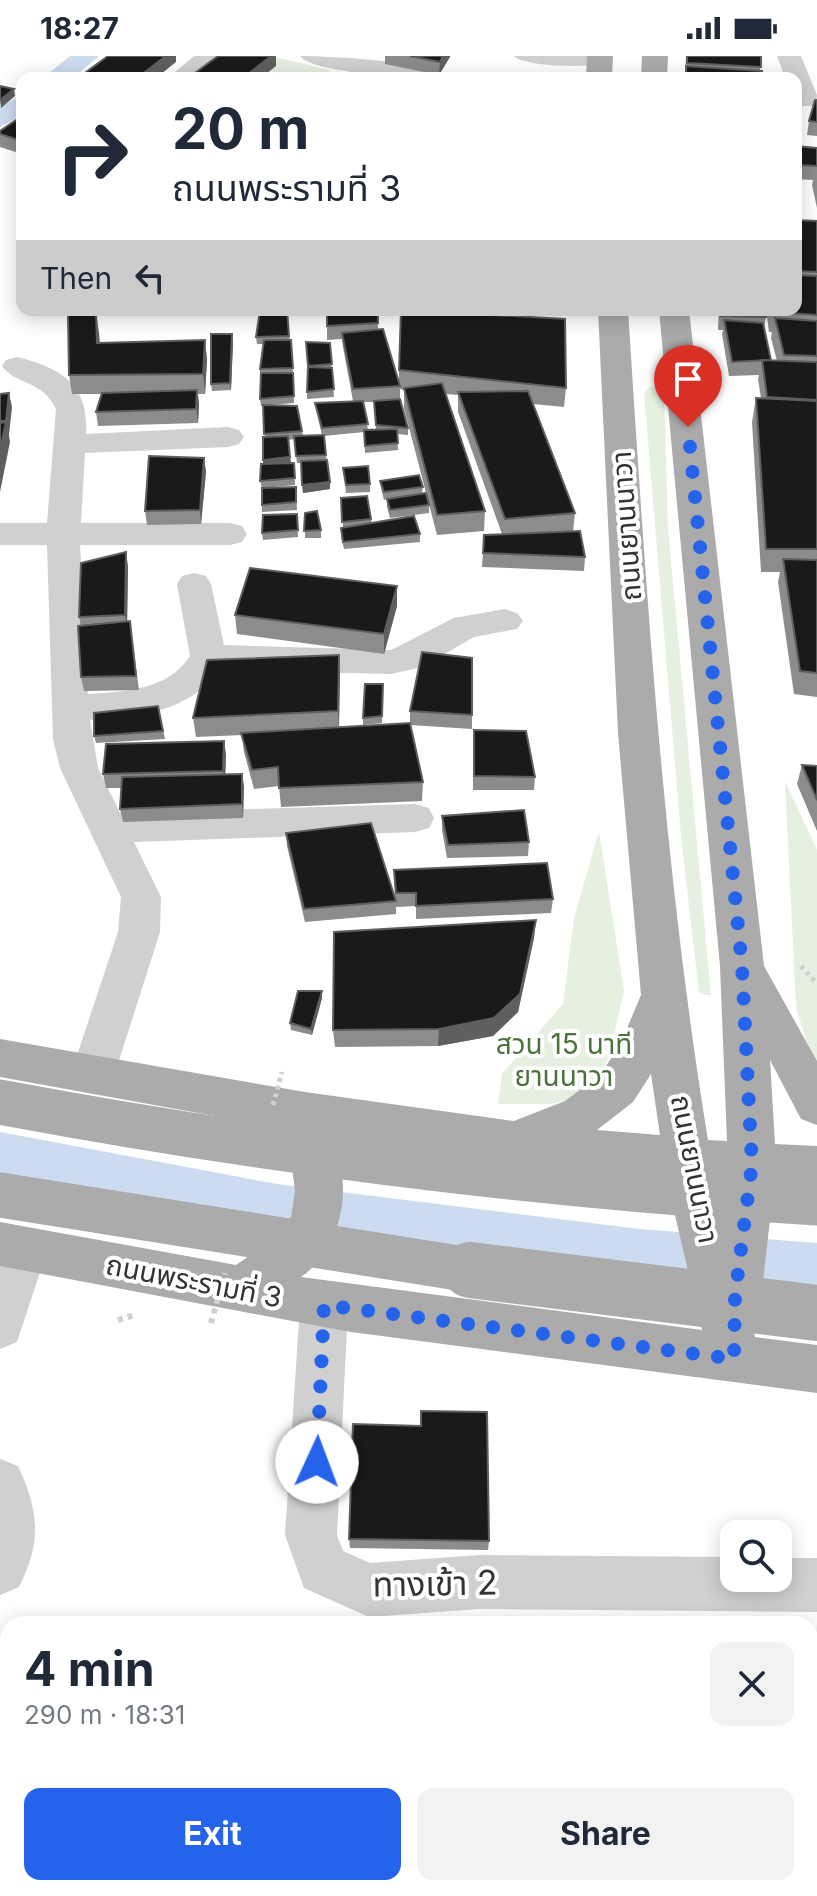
<!DOCTYPE html>
<html lang="en">
<head>
<meta charset="utf-8">
<style>
	:root { --surface:#fff; --page:#f2f2f3; --text:#1f2937; --muted:#747a83; --accent:#2563eb }
	body { margin:0; font-family:Inter,"Noto Sans Thai",sans-serif; background:var(--page); color:var(--text); height:100vh; display:flex; flex-direction:column; font-size:30px; white-space:nowrap }
	* { box-sizing:border-box; margin:0 }
	p { font-size:26px; color:var(--muted) }
	.icon { flex:none; width:44px; height:44px; fill:none; stroke:currentColor; stroke-width:2; stroke-linecap:round; stroke-linejoin:round }
	.map { position:relative; flex:1; overflow:hidden }
	.details { position:absolute; left:0px; top:1560px; width:818px; height:280px; display:flex; flex-direction:column; background:var(--surface); border-radius:24px 24px 0 0; box-shadow:0 4px 20px #0003 }
	.details>* { flex:none }
	.top-card { position:absolute; left:16px; top:16px; width:786px; height:244px; border-radius:16px; box-shadow:0 4px 20px #0003; background:#fff; color:var(--text); overflow:hidden }
	.fabs { position:absolute; left:720px; top:1464px; display:grid; gap:16px }
	.fabs a { display:grid; place-items:center; width:72px; height:72px; border-radius:16px; background:var(--surface); box-shadow:0 4px 20px #0003; font-size:40px }
	.pin { position:absolute; display:grid; place-items:center; width:68px; height:68px; color:#fff; margin:-82px -34px; border-radius:50% 50% 50% 0; rotate:-45deg; box-shadow:0 0 8px #0007 }
	.pin .icon { rotate:45deg }
	.me { position:absolute; width:88px; margin:-44px; rotate:2deg; stroke-linejoin:round; filter:drop-shadow(0 0 6px #0008) }
	.turn { display:flex; align-items:center; gap:28px; height:168px; padding:0 24px; font-size:36px }
	.turn .icon { width:104px; height:104px; stroke-width:2.5 }
	.turn b { display:block; font-size:56px; line-height:68px }
	.then { display:flex; align-items:center; height:76px; padding:0 24px; background:#0003; gap:16px; font-size:30px }
	.round { display:grid; place-items:center; flex:none; width:84px; height:84px; border-radius:16px; background:var(--page) }
	.head { display:flex; align-items:center; justify-content:space-between; height:136px; padding:0 24px }
	h1 { font-size:48px; font-weight:700; line-height:60px }
	.action { display:flex; gap:16px; margin-top:auto; padding:16px 24px }
	.action a { flex:1; height:92px; border-radius:16px; background:var(--accent); color:#fff; font-size:32px; font-weight:700; line-height:92px; text-align:center }
	.action a+a { background:var(--page); color:var(--text) }
	.status { display:flex; justify-content:space-between; align-items:center; height:56px; padding:0 40px; background:var(--surface); direction:ltr }
	.status svg { height:22px; fill:currentColor }
	.map>svg:first-child { display:block }
	.green { fill:#e6f0e1 }
	.lines { fill:none; stroke-linecap:round; stroke-linejoin:round }
	.canal { fill:#cddbf0; fill-rule:evenodd }
	.path-far1 { stroke:#d0d0d0; stroke-width:5; stroke-dasharray:4 4; stroke-linecap:butt }
	.path { stroke:#d0d0d0; stroke-width:6; stroke-dasharray:5 5; stroke-linecap:butt }
	.minor { fill:#d0d0d0; fill-rule:evenodd }
	.major { fill:#ababab; fill-rule:evenodd }
	.path-bridge-far1 { stroke:#d0d0d0; stroke-width:5; stroke-dasharray:4 4; stroke-linecap:butt }
	.path-bridge { stroke:#d0d0d0; stroke-width:6; stroke-dasharray:5 5; stroke-linecap:butt }
	.major-bridge-far1 { stroke:#ababab; stroke-width:45 }
	.major-bridge { stroke:#ababab; stroke-width:56 }
	.wall { fill:#8c8c8c; fill-rule:evenodd }
	.shaded-wall { fill:#5f5f5f }
	.building { fill:#1a1a1a; stroke:#5f5f5f; stroke-width:2 }
	.route { stroke:#2563eb; stroke-width:14; stroke-dasharray:0 25.2 }
	.labels { text-anchor:middle; dominant-baseline:central; stroke-width:8; stroke-linejoin:round; paint-order:stroke }
	.street-label { font-size:28px; fill:#333; stroke:#fff }
	.park-label { font-size:28px; fill:#4a743b; stroke:#fff }
	.near-street-label { font-size:34px; fill:#333; stroke:#fff }
</style>
</head>
<body>
<div class="status"><b>18:27</b><svg viewBox="0 0 49 12"><path d="M0 12V9h3v3zM5 12V6h3v6zM10 12V3h3v9zM15 12V0h3v12zM26 1h20v11H26zM47 4h2v5h-2z"/></svg></div>
<div class="map">
<svg width="817" height="1840" viewBox="0 0 817 1840">
	<rect width="100%" height="100%" fill="#fff"/>
	<path class="green" d="M270,0L330,14L326,22H246Z
		M650,331L664,333L668,471L711,940L699,937L681,780L644,337Z
		M785,725L817,794V1019L796,952Z
		M599,775L624,935L609,1001L588,1039L550,1048H498L502,1018L563,948L574,862Z"/>
	<g class="lines">
		<path class="canal" d="M70,0H99L73,22H43Z
			M22,39V59L0,71V51Z
			M0,1076L277,1128L640,1173L817,1187V1233L640,1217L277,1170L0,1118Z"/>
		<path class="path-far1" d="M801,910L817,928"/>
		<path class="path" d="M118,1264L135,1259"/>
		<path class="minor" d="M194,0H221L196,22H168Z
			M300,0C324,0 431,4 443,22C419,22 313,18 300,0Z
			M514,0H610L612,3C604,14 522,11 514,0Z
			M777,0H801L817,39L816,50H798L796,22H785Z
			M17,301C62,312 89,329 86,378L228,371L239,374L244,381L239,388L228,391L85,397L81,467H230L242,470L247,478L242,486L230,489H80L88,638C126,635 167,635 190,600L177,528L182,520L194,517L206,520L211,528L224,589L391,594L454,562L505,553L517,557L523,565L517,573L474,581L422,611L391,618L218,614C190,657 137,660 90,664L98,712L120,757L415,748L429,752L434,762L429,772L415,776L134,786L161,841L160,876L114,1020L108,1033L92,1038L76,1033L70,1020L118,876L121,841L60,712L53,683L47,489H0V467H47L56,353C43,324 15,329 2,310L6,304Z
			M24,1171L41,1177L48,1192L17,1286L0,1293V1193L7,1177Z
			M324,1227L341,1233L348,1249L337,1479L343,1495L370,1507L479,1499L734,1501V1522H778V1502H817V1556L479,1553L369,1561L304,1532L285,1479L300,1249L307,1233Z
			M0,1403L18,1410C39,1455 42,1486 19,1531L0,1539Z"/>
		<path class="major" d="M587,0H613L612,22H586Z
			M642,0H668L667,22H641Z
			M598,254H628C646,532 663,809 708,1084L727,1085L720,910L659,254H689L764,910L817,1005V1069L801,1063L770,1004L775,1088L817,1090V1132L774,1129L760,1251L752,1268L755,1281L817,1289V1337L351,1276L0,1210V1166L236,1209L277,1181L291,1161L295,1135L291,1104L270,1070L0,1021V983L305,1036L514,1065L565,1045L600,1019L620,989L641,939L618,677ZM651,1018L660,1079L597,1074L633,1046ZM327,1079L509,1105L666,1121L702,1274L301,1221C343,1192 357,1122 327,1079ZM715,1125L726,1126L722,1155Z"/>
		<path class="path-bridge-far1" d="M273,1049L282,1016"/>
		<path class="path-bridge" d="M211,1267L225,1217"/>
		<path class="major-bridge-far1" d="M0,1046C272,1097 541,1130 817,1147
			M0,1139L483,1216"/>
		<path class="major-bridge" d="M470,1214L817,1257"/>
	</g>
	<path class="wall" d="M385,0H450L439,19L385,8Z
		M686,0H761L760,15L761,22H685Z
		M817,44V80L807,79L809,65Z
		M22,60V98L0,91V75Z
		M796,90L817,92V152L812,129L813,124L796,123Z
		M796,164L817,165V641L794,638L778,526L780,516H761L752,366L756,342H761L758,323L759,319L729,320L722,278L723,274H718L719,254H765L766,261L764,271L771,304L777,305L771,282L772,276H769L766,254H796Z
		M287,254L293,317L294,347L269,349L302,375L303,379H322L316,354L315,347L353,345L343,291L342,283L327,284V270L378,254V273L399,328V314L566,332L564,351L533,348L575,457L573,475L585,501L584,515L482,511L484,479L502,478L458,356V339L446,338L485,455L484,475L437,479L404,352V334L400,333V343L408,372V379L397,378L398,394L365,397L364,376L324,380L330,433L303,437L301,407H297L294,383L288,384L291,407H294L295,429L263,432L296,431L297,454L262,456V432L260,425L263,408L265,381L263,350H261L260,343V313L263,288H257L256,281ZM363,346H374L376,373L368,374Z
		M467,254H498V257L467,255Z
		M99,277L100,287L205,284L207,304L205,338H198L199,348L198,367L98,370L96,356L101,338H72L69,319Z
		M233,286L231,334L212,335L211,328Z
		M330,287L334,341L307,343L308,311Z
		M204,402L206,416L201,468L147,469L145,455Z
		M343,412L370,428V436L346,437Z
		M380,425L423,431L422,437L429,449V457L390,462L387,451V443L384,444L381,432Z
		M341,442L371,463L372,467L420,478V486L344,493L341,480V472H343Z
		M305,457L321,474V482H305Z
		M297,458L298,481L263,484L262,477Z
		M128,510L127,566L130,565L132,579L139,634L84,635L81,621V570L79,561Z
		M397,550L384,598L237,578L235,559Z
		M339,599V671L410,667V655L472,659V673L410,669L423,726L422,745L281,751L279,730L254,733L244,696L242,679L196,681L193,662Z
		M383,628L382,667L363,669V662Z
		M158,650L165,683L96,687L94,680Z
		M224,685L226,699L225,718H242L244,731L243,762L123,766L120,753L122,732H106L103,718Z
		M473,688L535,721L534,734H473Z
		M802,709L817,710V775L797,728Z
		M442,760L529,786L528,800L447,802L442,774Z
		M286,777L395,844L394,814L553,843L551,857L416,863V850L396,851V848V858L305,866L287,790Z
		M534,882L518,956L493,980L438,990L335,991L333,974Z
		M322,935V942L312,979L291,974L290,967Z
		M421,1370L489,1485L488,1494L350,1492L349,1483Z"/>
	<path class="shaded-wall" d="M166,0H176V6L156,22H137Z
		M271,0H276V10L261,22H243Z
		M443,0H450V1L439,19L440,6Z
		M14,33L15,40L1,52L0,44Z
		M96,257L99,277L100,306L97,287Z
		M232,278L233,286L231,334L230,327Z
		M205,284L207,304L205,338L203,318Z
		M197,334L199,348L198,367L196,353Z
		M9,337L12,351L9,379L10,386L0,436V395L6,366Z
		M290,401L291,408L263,412V404Z
		M204,402L206,416L201,468L200,454Z
		M330,426V433L303,437L302,429Z
		M126,496L128,510L127,573L125,559Z
		M397,530V550L384,598V578Z
		M339,599L340,619L339,674L338,655Z
		M224,685L226,699L225,729L223,715Z
		M242,718L244,731L243,762L242,748Z
		M536,864L534,882L518,956L493,980L438,990L439,973Z
		M322,935V942L312,979L311,973Z"/>
	<path class="building" d="M108,0H166L137,22H78Z
		M218,0H271L243,22H188Z
		M410,0H443L440,6Z
		M687,0H761V11L687,7Z
		M686,10L762,15L761,22H686Z
		M476,17L508,22H473Z
		M0,30L14,33L0,44Z
		M815,44H817V66L809,65Z
		M22,60V85L0,78V75Z
		M796,90L817,92V110L796,109Z
		M796,164L817,165V216L796,215Z
		M796,219L817,220V259L773,256V254H796Z
		M260,254H287L289,280L256,281Z
		M327,254H378V267L327,270Z
		M401,254L565,263L566,332L399,314Z
		M721,254H765L766,261L720,260Z
		M96,257L97,287L205,284L203,318L69,319L68,259Z
		M775,262L817,265V300L784,299Z
		M724,264L763,267L771,304L732,306Z
		M383,273L400,330L353,333L342,277Z
		M211,278H232L230,327L211,328Z
		M264,284H291L293,312L260,313Z
		M306,286L330,287L332,308L308,310Z
		M762,304L817,306V344L767,341Z
		M308,311L332,312L334,333L307,336Z
		M261,317H293L294,340L260,343Z
		M442,327L485,455L437,459L404,332Z
		M197,334L196,353L96,356L102,337Z
		M528,335L575,457L505,463L458,336Z
		M9,337L6,365H0V338Z
		M756,342L817,345V493H766Z
		M400,343L408,372L376,369L374,345Z
		M363,345L368,368L322,372L315,347Z
		M263,349L297,350L302,375L264,378Z
		M6,366L0,395V367Z
		M397,373L398,387L365,390L364,374Z
		M324,379L326,399L296,400L294,380Z
		M288,380L290,401L263,404V381Z
		M149,400L204,402L200,454L145,455Z
		M327,404L330,426L302,429L301,405Z
		M294,407L295,422L260,425L261,408Z
		M368,410L370,428L346,429L343,412Z
		M419,419L423,431L384,436L380,425Z
		M296,431V446L262,449V432Z
		M426,437L429,449L390,454L387,443Z
		M367,440L371,463L342,466L341,442Z
		M317,455L321,474L304,475L305,457Z
		M297,458L298,474L262,477L263,459Z
		M414,460L420,478L343,486L341,472Z
		M580,475L585,501L483,497L484,479Z
		M126,496L125,559L79,561L81,507Z
		M783,503L817,504V617L800,615Z
		M250,512L397,530L384,578L235,559Z
		M130,565L136,620L81,621L78,570Z
		M422,596L472,602V659L410,655Z
		M339,599L338,655L193,662L207,604Z
		M365,628H383L382,660L363,662Z
		M158,650L163,675L94,680V657Z
		M410,667L423,726L279,732L278,711L252,714L241,677Z
		M474,674L526,675L535,721L474,720Z
		M224,685L223,715L103,718L106,688Z
		M802,709L817,710V744Z
		M242,718V748L120,753L122,721Z
		M524,754L529,786L448,789L442,760Z
		M371,767L396,845L304,853L286,777Z
		M547,807L553,843L416,850V837H396L394,814Z
		M536,864L520,938L494,962L439,973L333,974L334,876Z
		M298,935H322L311,973L290,967Z
		M421,1355L487,1356L489,1485L349,1483L353,1368L421,1370Z"/>
	<g class="lines">
		<path class="route" d="M317,1406L324,1249L734,1303L735,1240L752,1108L749,1050L742,910L688,371"/>
	</g>
	<g class="labels">
		<g class="street-label">
			<text transform="translate(626 470) rotate(-94)">ถนนยานนาวา</text>
			<text transform="translate(695 1113) rotate(79)">ถนนยานนาวา</text>
			<text transform="translate(194 1225) rotate(11)">ถนนพระรามที่ 3</text>
		</g>
		<g class="park-label">
			<text x="564" y="988">สวน 15 นาที<tspan x="564" dy="32">ยานนาวา</tspan></text>
		</g>
		<g class="near-street-label">
			<text transform="translate(435 1527) rotate(-1)">ทางเข้า 2</text>
		</g>
	</g>
</svg>
<div class="fabs">
<a><svg class="icon" aria-label="search" viewBox="0 0 24 24"><circle cx="10" cy="10" r="6"/><path d="M15 15l6 6"/></svg></a>
</div>
<div class="pin" style="left:688px;top:371px;background:#d93025"><svg class="icon" aria-label="arrive" viewBox="0 0 24 24"><path d="M6 21V4h12l-3 4 3 4H6"/></svg></div>
<svg class="me" style="left:317px;top:1406px" viewBox="-20 -20 40 40"><circle r="19" fill="#fff"/><path d="M0-13L10 11 0 6-10 11z" fill="#2563eb"/></svg>
<div class="top-card">
<div class="turn"><svg class="icon" aria-label="right" viewBox="0 0 24 24"><path d="M7 20v-9h11M14 6l5 5-5 5"/></svg><div><b>20 m</b>ถนนพระรามที่ 3</div></div>
<div class="then">Then<svg class="icon" aria-label="left" viewBox="0 0 24 24"><path d="M17 20v-9H6M10 6l-5 5 5 5"/></svg></div>
</div>
<section class="details">
<div class="head"><div><h1>4 min</h1><p>290 m · 18:31</p></div><a class="round"><svg class="icon" aria-label="close" viewBox="0 0 24 24"><path d="M6 6l12 12M18 6L6 18"/></svg></a></div>
<div class="action"><a>Exit</a><a>Share</a></div>
</section>
</div>
</body>
</html>
